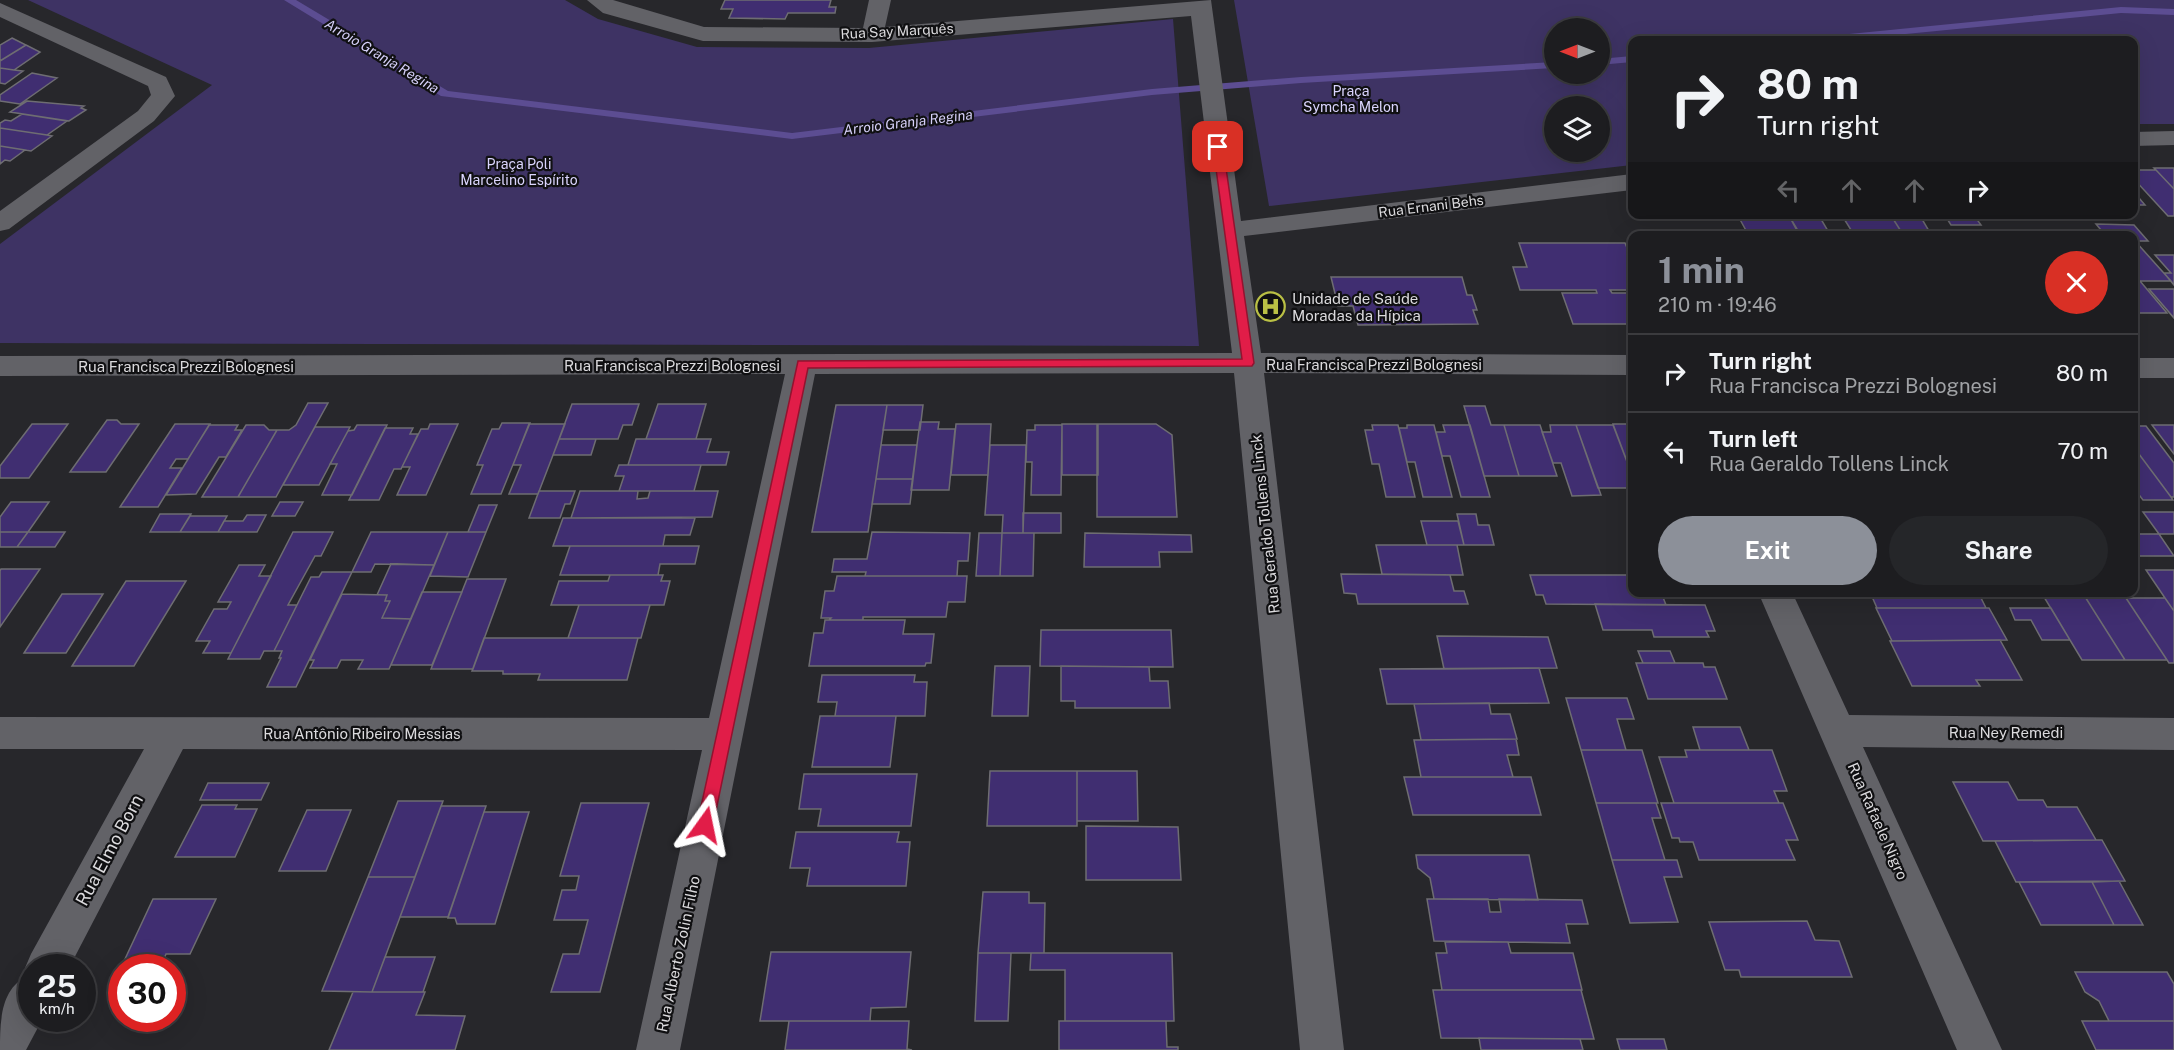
<!DOCTYPE html>
<html lang="en">
<head>
<meta charset="utf-8">
<style>
	:root { --surface:#1d1d20; --page:#252629; --text:#f1f3f6; --muted:#a0a2a5; --line:#3b3b3e; --accent:#8c9099 }
	body { margin:0; font-family:"Public Sans",sans-serif; background:var(--page); color:var(--text); height:100vh; display:flex; flex-direction:column; font-size:22px; white-space:nowrap }
	* { box-sizing:border-box; margin:0 }
	p { font-size:20px; color:var(--muted) }
	.icon { flex:none; width:33px; height:33px; fill:none; stroke:currentColor; stroke-width:2; stroke-linecap:round; stroke-linejoin:round }
	.map { position:relative; flex:1; overflow:hidden }
	.details { position:absolute; left:1628px; top:231px; width:510px; height:366px; display:flex; flex-direction:column; background:var(--surface); border-radius:12px; box-shadow:0 6px 24px #0002,0 0 0 2px var(--line) }
	.details>* { flex:none }
	.hud { position:absolute; left:1628px; top:36px; width:510px; height:183px; border-radius:12px; box-shadow:0 6px 24px #0002,0 0 0 2px var(--line); background:#1d1d20; color:var(--text); overflow:hidden }
	.needle { width:39px; rotate:270deg }
	.fabs { position:absolute; left:1544px; top:18px; display:grid; gap:12px }
	.fabs a { display:grid; place-items:center; width:66px; height:66px; border-radius:50%; background:var(--surface); box-shadow:0 6px 24px #0002,0 0 0 2px var(--line); font-size:30px }
	.speed { position:absolute; left:18px; top:954px; display:flex; gap:12px; font-size:30px; font-weight:700; text-align:center }
	.speed>* { display:grid; place-content:center; width:78px; height:78px; border-radius:50%; background:var(--surface); box-shadow:0 6px 24px #0002,0 0 0 2px var(--line); line-height:1 }
	.speed small { font-size:15px; font-weight:400 }
	.speed .limit { border:9px solid #d22; background:#fff; color:#111 }
	.pin { position:absolute; display:grid; place-items:center; width:51px; height:51px; color:#fff; margin:-26px; border-radius:12px; box-shadow:0 3px 9px #0006 }
	.me { position:absolute; width:66px; margin:-33px; rotate:12deg; stroke-linejoin:round; filter:drop-shadow(0 0 4px #0008) }
	.turn { display:flex; align-items:center; gap:21px; height:126px; padding:0 30px; font-size:27px }
	.turn .icon { width:78px; height:78px; stroke-width:2.5 }
	.turn b { display:block; font-size:42px; line-height:51px }
	.lanes { display:flex; align-items:center; height:57px; padding:0 30px; background:#0003; justify-content:center; gap:30px; direction:ltr }
	.lanes .off { opacity:.35 }
	.round { display:grid; place-items:center; flex:none; width:63px; height:63px; border-radius:32px; background:var(--page) }
	.summary { display:flex; align-items:center; justify-content:space-between; height:102px; padding:0 30px }
	h1 { font-size:36px; font-weight:700; line-height:45px; color:var(--accent) }
	.primary-button { display:flex; gap:12px; margin-top:auto; padding:12px 30px }
	.primary-button a { flex:1; height:69px; border-radius:36px; background:var(--accent); color:#fff; font-size:24px; font-weight:700; line-height:69px; text-align:center }
	.primary-button a+a { background:var(--page); color:var(--text) }
	ul { padding:0; list-style:none }
	li { display:flex; align-items:center; gap:18px; height:78px; padding:0 30px; border-top:2px solid var(--line) }
	li div { flex:1 }
	li b { display:block; font-size:22px }
	li em { font-style:normal }
	.map>svg:first-child { display:block }
	.green { fill:#3e3364; fill-rule:evenodd }
	.lines { fill:none; stroke-linecap:round; stroke-linejoin:round }
	.stream { fill:#5c4d92; fill-rule:evenodd }
	.building { fill:#402e71; stroke:#6e6d72; stroke-width:1.5 }
	.minor { fill:#626267; fill-rule:evenodd }
	.route { fill:#e11d48; stroke:#92132f; stroke-width:1.5 }
	.labels { text-anchor:middle; dominant-baseline:central; stroke-width:4.5; stroke-linejoin:round; paint-order:stroke }
	.far-street-label { font-size:14px; fill:#dbdadd; stroke:#101012 }
	.far-water-label { font-size:14px; font-style:italic; fill:#d6d0f9; stroke:#101012 }
	.far-park-label { font-size:14px; fill:#dbd5fe; stroke:#101012 }
	.poi-label { font-size:15px; fill:#dbdadd; stroke:#101012; text-anchor:start }
	.street-label { font-size:15px; fill:#dbdadd; stroke:#101012 }
	.near-street-label { font-size:18px; fill:#dbdadd; stroke:#101012 }
</style>
</head>
<body>
<div class="map">
<svg width="2174" height="1050" viewBox="0 0 2174 1050">
	<rect width="100%" height="100%" fill="#27272b"/>
	<path class="green" d="M28,0H565L598,19L697,47L869,48L1173,19L1199,346L0,343V244L212,85Z
		M1234,0H2174V124H2133V40H1632V165L1269,206ZM1554,28H1599V74H1554ZM1554,106H1599V152H1554Z"/>
	<g class="lines">
		<path class="stream" d="M284,0H296L448,91L792,133L1152,89L1301,77L1554,62V68L1301,83L1152,95L792,139L441,96Z
			M2121,7L2174,9V15L2121,13L1844,40H1814L1819,37Z
			M1632,56V62L1599,65V59Z"/>
	</g>
	<path class="building" d="M725,0H831L829,7H836L835,13H788L785,19L729,18L733,9H721Z
		M12,38L26,45L0,61V45Z
		M26,45L40,52L14,70L0,68V61Z
		M0,68L14,70L23,71L5,84L0,83Z
		M32,73L57,78L20,104L0,101V95Z
		M27,101L84,106L81,108L86,110L69,121L10,112Z
		M22,114L67,121L47,135L0,128V123L5,120L11,121Z
		M0,128L47,135L52,136L31,151L0,146Z
		M0,146L25,150L10,161L5,160L0,164Z
		M2154,168H2174V189L2156,170Z
		M2133,170H2156L2174,189V216H2168L2133,178Z
		M2133,191L2145,205H2133Z
		M1737,214H1788L1800,234H1748Z
		M1788,214H1818L1831,236H1800Z
		M1841,214H1890L1904,236H1855L1872,235L1869,230H1851Z
		M1890,214H1919L1932,236H1904Z
		M1944,214H1973L1981,225H1951Z
		M1973,214H2010L2014,220H1977Z
		M2022,214H2052L2055,219H2026Z
		M2096,224L2134,225L2148,241H2133V236H2106Z
		M2029,232H2066L2069,236H2032Z
		M2133,241H2135L2171,281H2140L2133,273Z
		M1519,243H1625L1632,260V290H1610L1612,293H1632V324H1573L1562,293H1597L1596,290H1520L1513,267H1527Z
		M2155,255H2174V285L2164,273H2171Z
		M2133,273L2140,281L2167,313H2133Z
		M1331,277H1462L1467,295H1472L1477,310H1473L1478,324L1358,325L1353,306H1338Z
		M2149,289H2174V318Z
		M308,403H328L276,497H238L277,430H289L296,425Z
		M572,404H639L632,425H623L618,439H559Z
		M658,404H706L696,439H646Z
		M836,405H887L868,532H812Z
		M887,405H923L920,430H883Z
		M1464,406H1485L1491,425H1504L1519,476H1484Z
		M107,420H117L121,424H139L106,472H70Z
		M920,422H939L938,429H955L949,490H911Z
		M502,423H530L501,494H471L483,465H477L492,429H499Z
		M32,424H68L29,478H0V466Z
		M175,424H210L188,459H176L170,468H182L158,507H120Z
		M430,424H458L426,495H397L410,467H402L421,429H428Z
		M529,424H565L538,494H509L521,465H513Z
		M956,424H991L988,475H951Z
		M1062,424H1098V475H1062Z
		M1097,424H1156L1172,435L1177,517H1097Z
		M1613,424H1632V464H1628Z
		M209,425H238L235,430H242L226,457H219L196,494L166,495Z
		M246,425H264L269,430H277L238,497H202Z
		M357,425H387L352,495H322L337,464H330L348,431L354,430Z
		M1035,425H1062L1061,495H1031L1032,462H1026L1027,430H1035Z
		M1372,425H1398L1415,497H1386L1379,464H1372L1365,430H1373Z
		M1407,425H1434L1452,497H1423L1415,462H1407L1399,428H1407Z
		M1443,425H1470L1490,497H1461L1450,456H1442L1436,432H1445Z
		M1504,425H1540L1557,476H1519Z
		M1550,425H1576L1601,495L1572,496L1561,463H1553L1542,432H1551Z
		M1576,425H1613L1632,475V488H1598Z
		M2152,425H2174V454Z
		M2133,426H2146L2174,463V497H2171L2133,446Z
		M315,427H350L319,485H283Z
		M385,428H413L410,434H418L401,469H394L379,500H349Z
		M559,439H596L591,455H553Z
		M636,439H711L707,452H729L726,465H628Z
		M881,445H917L913,479H876Z
		M990,445H1026L1023,533H1002L1003,515H985Z
		M2133,446L2171,497L2173,500H2143L2133,487Z
		M619,465H701L694,491H619L624,476H615Z
		M876,479H913L910,504H872Z
		M539,491H575L570,504H565L560,518H529Z
		M580,491H638L637,499L648,498L650,491H718L712,517L571,518Z
		M11,502H49L28,532H0V517Z
		M280,502H303L295,516H272Z
		M479,505H497L486,532H468Z
		M2143,512H2174V534H2159Z
		M1023,513H1061V533H1023Z
		M160,514H191L180,532H150Z
		M1457,514H1476L1478,525H1489L1494,545H1464Z
		M247,515H266L257,532H218L224,521H243Z
		M190,516H227L218,532H180Z
		M563,518H695L690,535H665L663,546H553Z
		M1421,521H1458L1464,545H1427Z
		M0,532H28L17,547H0Z
		M28,532H65L55,547H17Z
		M293,532H333L321,556H315L288,605H297L274,651H264L260,659H228Z
		M371,532H448L434,565L375,564L371,572H352Z
		M448,532H486L468,577L430,576Z
		M872,532L970,533L968,561H958L957,576H865L866,572H832L834,559H867Z
		M979,533H1002L1000,576H976Z
		M1002,533H1034L1033,576H1000Z
		M1085,533L1191,535L1192,552H1159L1160,567H1084Z
		M2133,534H2159L2174,556H2136L2133,552Z
		M1376,545H1457L1463,575L1382,574Z
		M570,546H699L695,564H660L658,575H560Z
		M391,564L434,565L411,619L382,618L390,601H385L387,595H377Z
		M239,565H265L259,576H271L231,653H203L210,641H196L214,609H227L231,602H218Z
		M1,569H40L0,627V571Z
		M2146,570H2174V611L2165,598Z
		M322,572H352L296,687H267L281,658H279L282,651H274L311,577H319Z
		M1341,574L1450,575L1454,591H1464L1468,604H1358L1356,594L1344,593Z
		M610,575H663L661,581H670L664,605H551L559,581H608Z
		M1530,575H1632V592H1661L1666,605L1546,604L1543,595H1536Z
		M837,576H967L965,602H948L946,617H863V620H829L831,618H821L825,591H834Z
		M467,579H506L473,669H431Z
		M126,581H186L134,666H72Z
		M422,592H462L432,665H391Z
		M1870,592H1978L1986,608H1877Z
		M2041,592H2082L2125,660H2082Z
		M2082,592H2122L2167,660H2125Z
		M62,594H103L66,653H24Z
		M342,594L387,595L385,601H390L382,618L411,619L389,669H358L363,660H341L337,668H310L314,660H310Z
		M2126,598H2165L2174,611V663H2169Z
		M1595,604L1705,605L1715,631H1706L1709,637H1654L1652,630H1603Z
		M579,605H650L641,638H568Z
		M1876,608H1989L2007,640L1892,641Z
		M2010,608H2051L2070,640H2042L2031,620H2015Z
		M825,620H905L903,634H934L931,663H926L925,666H809L814,633H823Z
		M1041,630H1171L1173,667L1040,666Z
		M1437,636L1548,637L1557,668L1444,669Z
		M484,638H638L627,680H538L540,674H503V671H472Z
		M2000,640L2022,680H1976L1980,686H1912L1890,641Z
		M1638,651H1670L1675,663H1643Z
		M1636,663H1703L1704,667H1715L1727,699H1648Z
		M995,666H1030L1028,716H992Z
		M1061,666L1149,667L1150,681H1168L1170,708H1075V701H1061Z
		M1539,668L1549,703L1387,704L1380,669Z
		M822,675H915L914,682H927L925,716H835L837,702H818Z
		M1566,698H1627L1634,719H1617L1626,750H1581Z
		M1489,703L1491,714H1510L1517,739L1421,740L1414,704Z
		M820,716H896L890,767H812Z
		M1693,727H1740L1749,750H1700Z
		M1516,739L1519,755H1507L1513,777H1421L1414,740Z
		M1581,750H1642L1658,803H1596Z
		M1685,750H1772L1787,791H1774L1779,803H1674L1659,757H1687Z
		M990,771H1077V826H987Z
		M1077,771H1137L1138,821H1077Z
		M804,774H917L911,826H818L821,809H799Z
		M1404,777H1531L1541,815H1413Z
		M1953,782H2008L2018,800H2043L2047,807H2077L2096,840L1983,841Z
		M208,783H269L261,800H200Z
		M398,801H443L415,877H368Z
		M581,803H649L600,992H551L563,954H579L588,920H554L562,890H576L579,876H560Z
		M1596,803H1656L1661,818H1652L1665,860H1612Z
		M1661,803H1783L1798,840H1786L1795,860H1699L1693,842H1680L1679,838H1672Z
		M202,805H237L235,809H257L235,857H175Z
		M441,806H486L448,917H400Z
		M307,810H351L326,871H279Z
		M484,812H529L495,924H457L455,918H448Z
		M1086,826L1178,827L1181,880H1086Z
		M796,832H899L897,842H910L906,886H807L810,868H790Z
		M2096,840H2102L2125,881L2016,882L1995,841Z
		M1416,855H1529L1538,900L1434,899L1430,878L1418,868Z
		M1612,860H1677L1682,877H1664L1678,922L1630,923Z
		M368,877H415L372,992L322,991Z
		M2119,881L2143,925H2114L2092,882Z
		M2019,882H2092L2114,925H2041Z
		M983,892H1029V903H1045L1044,953H978Z
		M153,899H216L190,954H166L164,959H125Z
		M1427,899H1488L1490,912H1501L1499,899L1582,900L1588,924H1566L1570,943L1434,941Z
		M1807,921L1815,940L1839,941L1852,977H1741L1739,970H1725L1709,922Z
		M1445,942H1508L1511,953H1573L1582,990H1442L1436,953H1447Z
		M771,952H911L906,1007L871,1008L870,1021H760Z
		M978,953H1011L1008,1021H975Z
		M1031,953H1172L1174,1021H1065V970H1030Z
		M385,957H435L423,992H372Z
		M2075,972H2167L2174,984V1021H2109L2099,1001L2085,992Z
		M1433,990H1581L1594,1039L1441,1038Z
		M353,992H425L416,1015L465,1016L455,1050H329Z
		M789,1021H909L907,1049L912,1050H785Z
		M1059,1021H1166L1167,1047H1178V1050H1059Z
		M2082,1021H2174V1050H2096Z
		M1479,1038L1580,1039L1583,1050H1481Z
		M1617,1039H1664L1667,1050H1620Z"/>
	<g class="lines">
		<path class="minor" d="M587,0H613L704,27L863,28L869,0H891L885,27L1211,0L1241,221L1632,174V190L1244,236L1261,353L1632,355V375L1264,373L1344,1050H1300L1234,373L815,374L680,1050H636L702,750L183,749L69,968H32V1018H43L26,1050H0C0,1023 0,988 28,976L25,968L31,954L144,749H0V717L709,718L785,374L0,376V356L1232,353L1191,16L872,42L703,41L603,13Z
			M0,3L166,77L175,96L154,121L9,229L0,231V211L138,111L151,95L148,86L0,17Z
			M2174,131V145L2133,146V132Z
			M2133,358H2174V378H2133Z
			M1758,592H1792L1849,715L2174,718V750L1863,747L2002,1050H1957Z"/>
	</g>
	<path class="route" d="M1218,144L1223,147L1254,363L1252,366L808,368L713,825L711,830L705,832L699,830L697,825L798,361L1242,359L1213,147Z"/>
	<defs>
		<symbol id="hospital-ring" viewBox="-11 -11 22 22"><circle r="9.5" fill="#101012" stroke="#bac045" stroke-width="1.5"/><path d="M-5-5h3v3.5h4V-5h3V5h-3V1.5h-4V5h-3Z" fill="#bac045"/></symbol>
	</defs>
	<g fill-rule="evenodd">
		<use href="#hospital-ring" x="1254" y="290" width="33" height="33"/>
	</g>
	<g class="labels">
		<g class="far-street-label">
			<text transform="translate(897 31) rotate(-3)">Rua Say Marquês</text>
			<text transform="translate(1431 206) rotate(-7)">Rua Ernani Behs</text>
		</g>
		<g class="far-water-label">
			<text transform="translate(382 56) rotate(31)">Arroio Granja Regina</text>
			<text transform="translate(908 122) rotate(-7)">Arroio Granja Regina</text>
		</g>
		<g class="far-park-label">
			<text x="1351" y="91">Praça<tspan x="1351" dy="16">Symcha Melon</tspan></text>
			<text x="519" y="164">Praça Poli<tspan x="519" dy="16">Marcelino Espírito</tspan></text>
		</g>
		<g class="poi-label">
			<text x="1292" y="298">Unidade de Saúde<tspan x="1292" dy="17">Moradas da Hípica</tspan></text>
		</g>
		<g class="street-label">
			<text x="1374" y="364">Rua Francisca Prezzi Bolognesi</text>
			<text x="672" y="365">Rua Francisca Prezzi Bolognesi</text>
			<text x="186" y="366">Rua Francisca Prezzi Bolognesi</text>
			<text transform="translate(1265 524) rotate(-96)">Rua Geraldo Tollens Linck</text>
			<text x="2006" y="732">Rua Ney Remedi</text>
			<text x="362" y="733">Rua Antônio Ribeiro Messias</text>
			<text transform="translate(1878 821) rotate(66)">Rua Rafaele Nigro</text>
			<text transform="translate(678 954) rotate(-78)">Rua Alberto Zolin Filho</text>
		</g>
		<g class="near-street-label">
			<text transform="translate(109 850) rotate(-62)">Rua Elmo Born</text>
		</g>
	</g>
</svg>
<div class="fabs">
<a><svg class="needle" viewBox="-14 -14 28 28"><path d="M0-13l5 13h-10z" fill="#e53935"/><path d="M0 13l5-13h-10z" fill="#a0a2a5"/></svg></a>
<a><svg class="icon" aria-label="layers" viewBox="0 0 24 24"><path d="M12 4l9 5-9 5-9-5zM3 14l9 5 9-5"/></svg></a>
</div>
<div class="speed"><div>25<small>km/h</small></div><div class="limit">30</div></div>
<div class="pin" style="left:1218px;top:147px;background:#d93025"><svg class="icon" aria-label="arrive" viewBox="0 0 24 24"><path d="M6 21V4h12l-3 4 3 4H6"/></svg></div>
<svg class="me" style="left:705px;top:825px" viewBox="-20 -20 40 40"><path d="M0-17L14 15 0 8-14 15z" fill="#e11d48" stroke="#fff" stroke-width="4"/></svg>
<div class="hud">
<div class="turn"><svg class="icon" aria-label="right" viewBox="0 0 24 24"><path d="M7 20v-9h11M14 6l5 5-5 5"/></svg><div><b>80 m</b>Turn right</div></div>
<div class="lanes"><svg class="icon off" aria-label="left" viewBox="0 0 24 24"><path d="M17 20v-9H6M10 6l-5 5 5 5"/></svg><svg class="icon off" aria-label="ahead" viewBox="0 0 24 24"><path d="M12 20V5M6 11l6-6 6 6"/></svg><svg class="icon off" aria-label="ahead" viewBox="0 0 24 24"><path d="M12 20V5M6 11l6-6 6 6"/></svg><svg class="icon" aria-label="right" viewBox="0 0 24 24"><path d="M7 20v-9h11M14 6l5 5-5 5"/></svg></div>
</div>
<section class="details">
<div class="summary"><div><h1>1 min</h1><p>210 m · 19:46</p></div><a class="round" style="background:#d93025;color:#fff"><svg class="icon" aria-label="close" viewBox="0 0 24 24"><path d="M6 6l12 12M18 6L6 18"/></svg></a></div>
<ul>
<li><svg class="icon" aria-label="right" viewBox="0 0 24 24"><path d="M7 20v-9h11M14 6l5 5-5 5"/></svg><div><b>Turn right</b><p>Rua Francisca Prezzi Bolognesi</p></div><em>80 m</em></li>
<li><svg class="icon" aria-label="left" viewBox="0 0 24 24"><path d="M17 20v-9H6M10 6l-5 5 5 5"/></svg><div><b>Turn left</b><p>Rua Geraldo Tollens Linck</p></div><em>70 m</em></li>
</ul>
<div class="primary-button"><a>Exit</a><a>Share</a></div>
</section>
</div>
</body>
</html>
